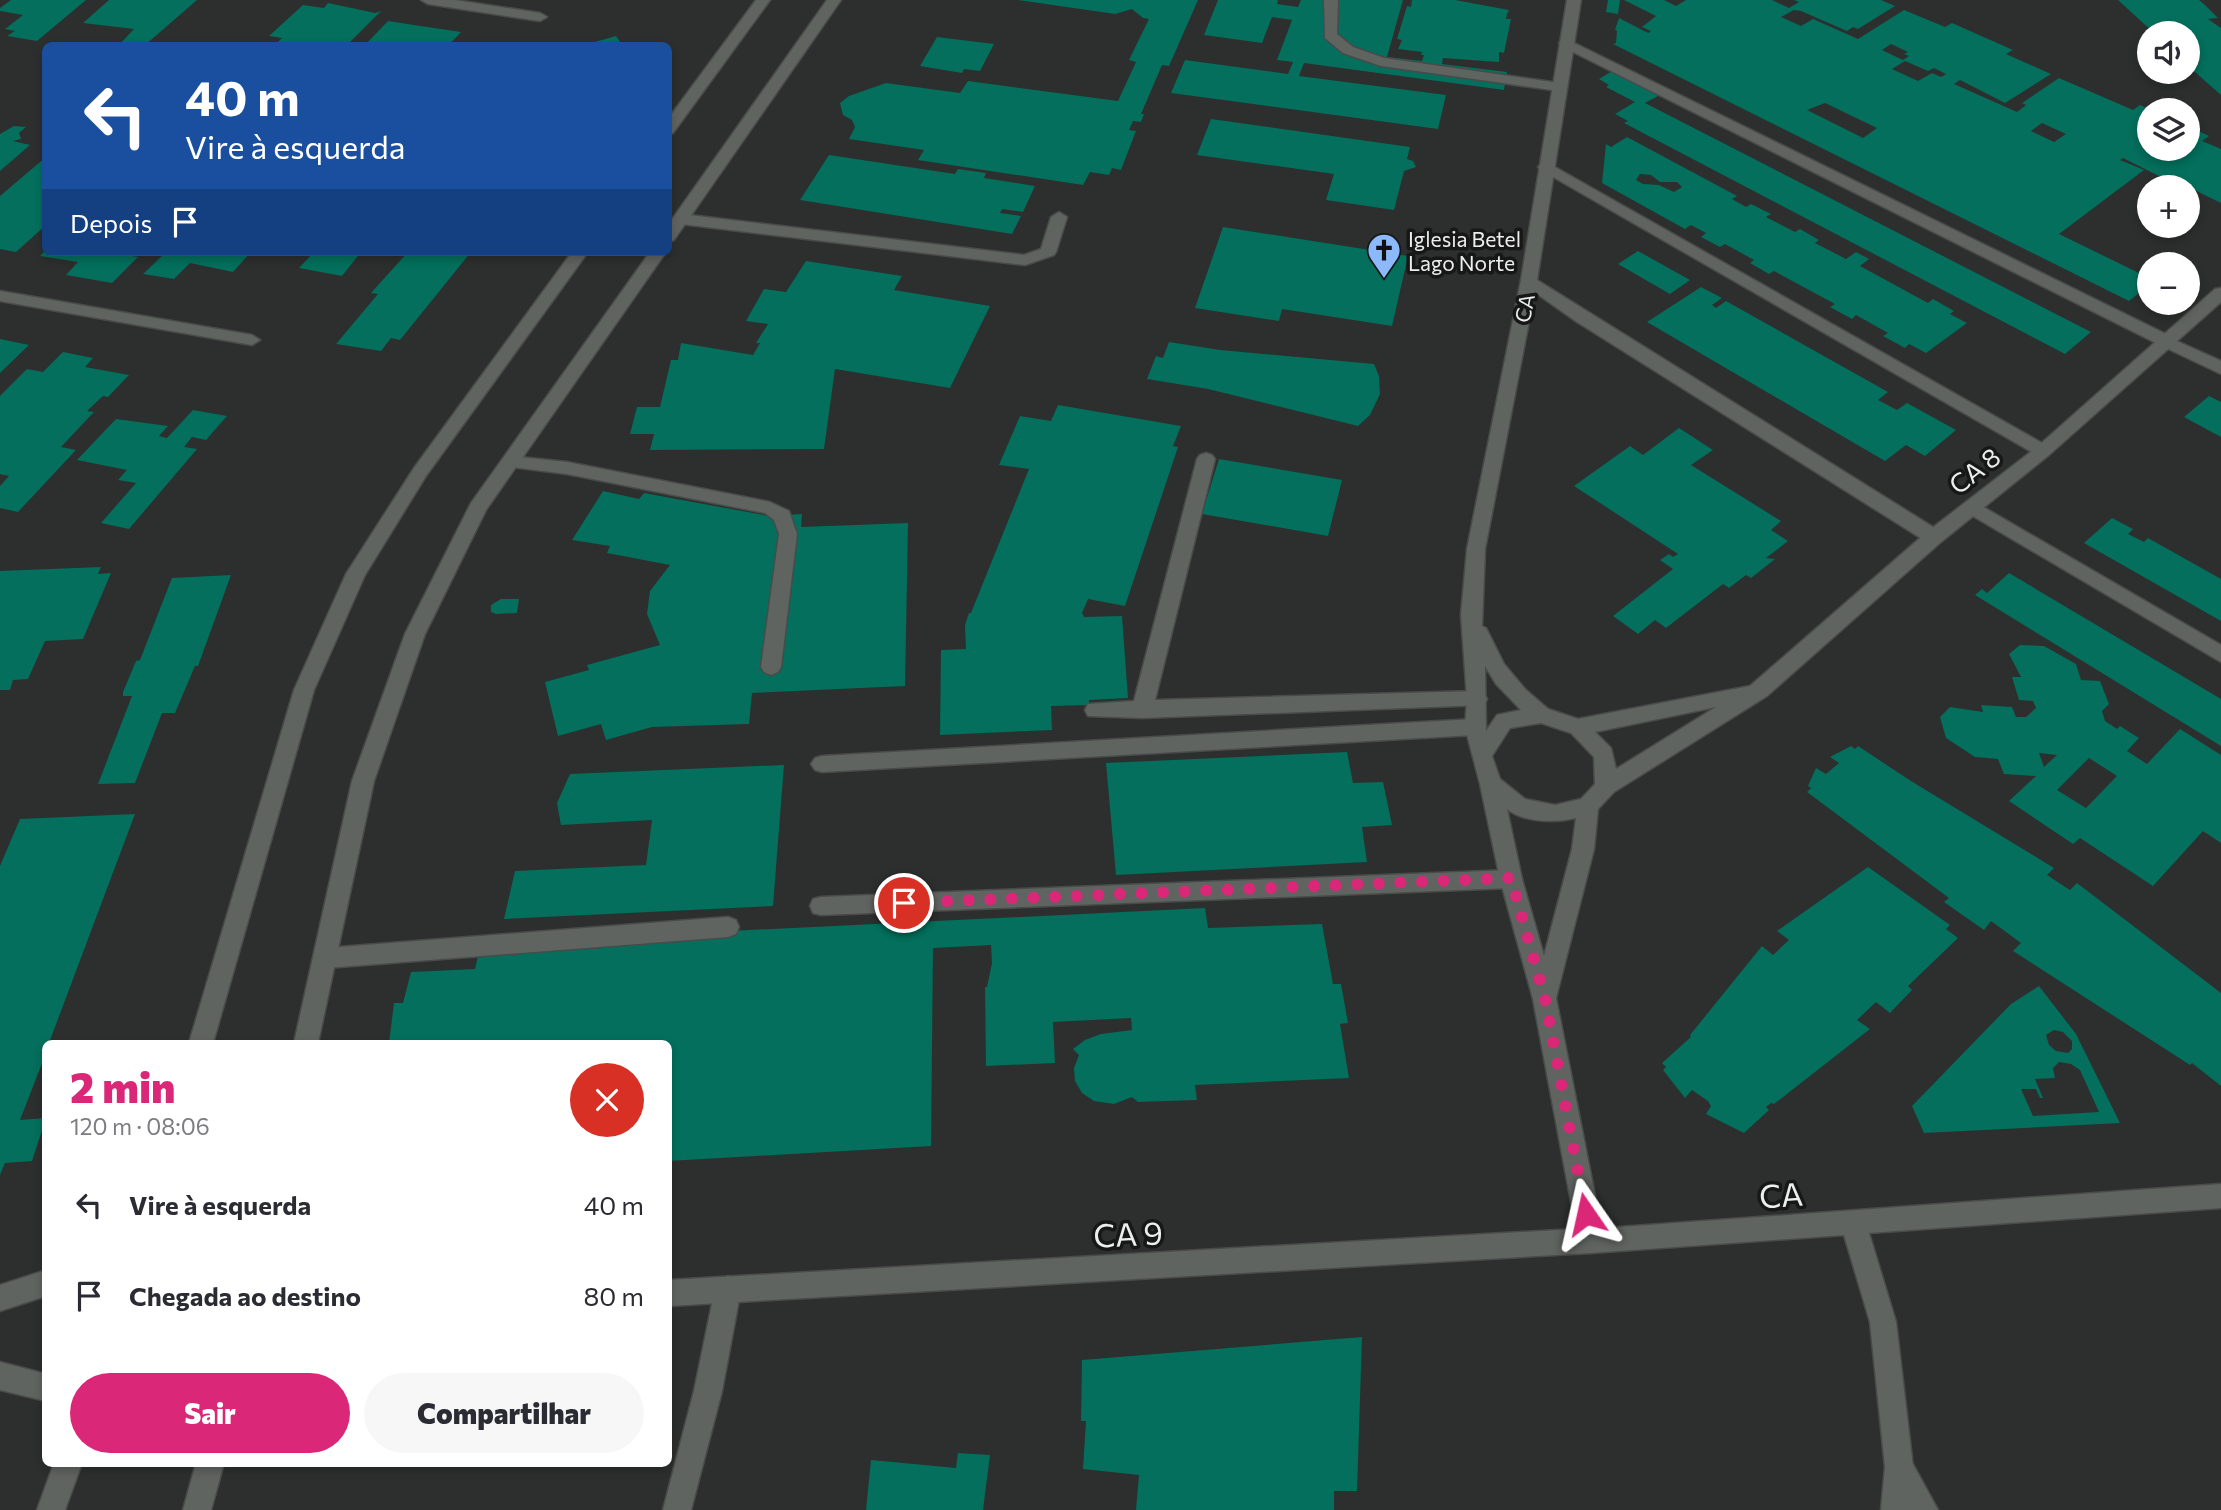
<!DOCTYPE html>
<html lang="pt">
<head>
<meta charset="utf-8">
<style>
	:root { --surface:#fff; --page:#f7f7f7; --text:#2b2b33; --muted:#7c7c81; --accent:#db2777 }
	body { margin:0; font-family:Commissioner,sans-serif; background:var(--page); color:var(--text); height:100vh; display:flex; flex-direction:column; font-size:26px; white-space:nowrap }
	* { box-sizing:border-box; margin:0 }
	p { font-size:23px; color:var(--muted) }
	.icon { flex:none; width:38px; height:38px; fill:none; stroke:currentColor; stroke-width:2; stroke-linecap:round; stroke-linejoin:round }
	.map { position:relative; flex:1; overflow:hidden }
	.side { position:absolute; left:42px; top:1040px; width:630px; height:427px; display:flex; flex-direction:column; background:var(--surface); border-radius:10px; box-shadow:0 4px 10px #0003 }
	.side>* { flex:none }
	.banner { position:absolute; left:42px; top:42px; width:630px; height:214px; border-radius:10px; box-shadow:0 4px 10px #0003; background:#1a4fa0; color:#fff; overflow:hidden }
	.buttons { position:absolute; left:2137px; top:21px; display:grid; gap:14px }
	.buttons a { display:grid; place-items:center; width:63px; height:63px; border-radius:50%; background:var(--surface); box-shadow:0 4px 10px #0003; font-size:35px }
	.pin { position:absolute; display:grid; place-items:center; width:60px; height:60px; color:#fff; margin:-30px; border:4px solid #fff; border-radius:50%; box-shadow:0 2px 7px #0007 }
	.me { position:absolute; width:77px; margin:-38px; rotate:349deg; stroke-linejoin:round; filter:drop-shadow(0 0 5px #0008) }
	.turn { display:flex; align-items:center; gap:24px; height:147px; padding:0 28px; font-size:32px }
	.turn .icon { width:91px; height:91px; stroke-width:2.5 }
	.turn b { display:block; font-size:49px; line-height:60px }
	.then { display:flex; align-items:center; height:66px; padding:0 28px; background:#0003; gap:14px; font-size:26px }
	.round { display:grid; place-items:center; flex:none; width:74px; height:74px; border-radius:37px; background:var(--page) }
	.head { display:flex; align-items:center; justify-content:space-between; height:119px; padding:0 28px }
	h1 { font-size:42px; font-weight:800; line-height:52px; color:var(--accent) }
	.button { display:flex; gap:14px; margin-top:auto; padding:14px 28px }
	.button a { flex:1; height:80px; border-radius:42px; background:var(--accent); color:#fff; font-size:28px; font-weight:800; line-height:80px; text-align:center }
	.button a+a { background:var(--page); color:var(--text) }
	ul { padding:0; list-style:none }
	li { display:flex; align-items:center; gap:21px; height:91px; padding:0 28px }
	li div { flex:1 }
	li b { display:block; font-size:26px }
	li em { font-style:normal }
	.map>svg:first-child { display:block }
	.building { fill:#036f5c; fill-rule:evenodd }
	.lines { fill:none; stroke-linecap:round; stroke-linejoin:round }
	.lane-casing { stroke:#484b49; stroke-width:3 }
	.street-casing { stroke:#484b49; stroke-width:3 }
	.secondary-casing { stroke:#484b49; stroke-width:3 }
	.lane { fill:#606461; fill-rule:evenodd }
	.street { fill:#606461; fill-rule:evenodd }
	.secondary { fill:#606461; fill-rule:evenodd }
	.route { stroke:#db2777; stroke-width:12; stroke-dasharray:0 21.6 }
	.labels { text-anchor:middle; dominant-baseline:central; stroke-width:7; stroke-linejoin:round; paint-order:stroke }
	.far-poi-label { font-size:21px; fill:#eceeed; stroke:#161716; text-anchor:start }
	.far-street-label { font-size:21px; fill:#eceeed; stroke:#161716 }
	.street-label { font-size:26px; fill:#eceeed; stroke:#161716 }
	.near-street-label { font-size:32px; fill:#eceeed; stroke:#161716 }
</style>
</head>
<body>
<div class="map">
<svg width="2221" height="1510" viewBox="0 0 2221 1510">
	<rect width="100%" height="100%" fill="#2c2f2d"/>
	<path class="building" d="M11,0H86L37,41L7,36L15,31L5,29L23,15L0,11V8Z
		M109,0H197L144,46H118L134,29L83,23Z
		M1018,0H1198L1169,66L1162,65L1141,114H1144L1141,122L1133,121L1129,130L1136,131L1121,170L1112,168L1109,175L1090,172L1083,185L918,160L924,150L849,139L855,127L852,120L843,115L840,103L849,96L886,83L960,93L968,81L1118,101L1136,62L1129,60L1149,19L1143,18L1132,9L1115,14Z
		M1218,0H1278L1277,4L1298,7L1301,0H1403L1387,57L1422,61L1424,55H1421L1422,52L1398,49L1402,40L1397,39L1407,6L1411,7L1412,0H1455L1509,10L1507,14L1506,19H1511L1504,53L1499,52V62L1443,58L1442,64L1507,72L1504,90L1304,63L1299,76L1446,95L1438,129L1171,93L1185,60L1288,74L1293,62L1277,60L1292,20L1272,17L1262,43L1204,35Z
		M1608,0H1620L1618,14L1606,12Z
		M1624,0H1664L1676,6L1686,0H1772L1789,8L1799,2L1794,0H1881L1895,6L1858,29L1853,27L1847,31L1801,11L1794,10L1781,17L1801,26L1813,19L1858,39L1904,10L1945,27L1952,23L2013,50L2006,54L2051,74L2005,103L1960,80L1954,84L2017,112L2026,105L2022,103L2059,78L2133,110L2140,105L2149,109V149H2188V126L2209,136L2202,141L2221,149V203L2178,182L2175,184L2123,158L2120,160L2144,170L2059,234L2141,274L2136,277L2149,285L2129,301L1613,44L1616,43L1617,31L1615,30L1619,18L1648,33L1651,31L1642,27L1656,16ZM1891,44L1908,52L1904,54L1909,56L1903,60L1882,50ZM1905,61L1928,71L1934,68L1946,74L1941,77L1932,73L1918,81L1892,69ZM1825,103L1877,128L1863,138L1807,110ZM2042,123L2066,134L2054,142L2031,131Z
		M2118,0H2199L2205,5L2218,18L2208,19L2221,28V95L2195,72H2188V33H2154Z
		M328,3L375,13L381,11L346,46H274L282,38L269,36L303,5L324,8Z
		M388,21L414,25L461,32L448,46H364Z
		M616,36L623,46H585L584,45Z
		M937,37L994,44L980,71L964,69L962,73L920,66Z
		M1612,71L1660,95L1645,103L2091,332L2065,354L1624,123L1628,121L1615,114L1635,102L1606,87L1609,85L1599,79Z
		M1211,119L1410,147L1407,159L1413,161L1416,167L1404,171L1394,210L1326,200L1334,174L1197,155Z
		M14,126L26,127L19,133L21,139L13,141L30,145L0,171V134Z
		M1627,137L1737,196L1732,199L1746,207L1751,204L1771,214L1766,217L1795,232L1800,229L1819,240L1815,243L1846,259L1856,252L1869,259L1860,266L1928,303L1933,299L1954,311L1950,314L1967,323L1926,353L1909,344L1905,348L1883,336L1888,333L1856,315L1852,319L1830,307L1835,304L1774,271L1769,274L1750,263L1754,260L1725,244L1720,247L1701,237L1706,233L1691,225L1685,229L1602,183L1606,144L1611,147ZM1640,174L1651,175L1660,182H1677L1682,187L1674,192L1659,185L1643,184L1636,180Z
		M829,155L955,174L958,169L986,173L984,178L1035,186L1023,212L1002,209L1000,213L1021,216L1012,234L800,200Z
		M46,157V209L43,211L46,212V225L16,252L0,249V196Z
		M1223,227L1408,256L1392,326L1282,309L1279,321L1195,308Z
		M1638,251L1690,280L1670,294L1618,264Z
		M44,252H136L132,256L138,257L112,283L66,275L78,262L40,256Z
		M154,252H251L233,272L190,263L174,279L143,274L162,256L152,254Z
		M314,252H361L342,276L299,268Z
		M408,252H471L400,340L391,338L381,351L336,344L378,294L371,293Z
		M806,261L902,276L894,290L990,306L950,388L835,369L824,449L650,450L654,434H630L637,407H660L671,360H678L681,343L753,355L760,343H756L768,324L746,321L764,289L786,292Z
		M1701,287L1722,298L1712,305L1716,308L1726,301L1888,392L1878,400L1897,410L1907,403L1956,430L1925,456L1906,445L1885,461L1647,322Z
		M0,339L29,345L0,373Z
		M1169,342L1220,350L1374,364L1379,376L1380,394L1370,415L1358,426L1208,389L1147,379L1156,356L1163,358Z
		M63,352L93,358L85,367L129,375L108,397L103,396L87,411L94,412L61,447L76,450L18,512L0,508V486L9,476L0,474V396L27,369L43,372Z
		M2209,396L2221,402V437L2184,417Z
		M1058,405L1181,426L1173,446L1178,447L1125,606L1088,599L1082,613L1084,617L1122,616L1128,698L1089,700V705L1051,706L1052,730L940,735L941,650L966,649L965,625L969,613H971L1029,469L999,465L1020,416L1051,421Z
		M193,410L227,416L206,440L192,437L184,447L197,449L129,529L101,523L136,483L118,480L127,470L77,460L116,419L168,426L159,436L167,438Z
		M1679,428L1713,450L1691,465L1781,521L1771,530L1788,541L1766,558L1775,559L1751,578L1746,575L1729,588L1723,584L1666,628L1655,620L1638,634L1613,616L1673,569L1660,560L1669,554L1673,557L1678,554L1574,486L1630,446L1643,455Z
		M1219,459L1342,480L1328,536L1202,514Z
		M603,491L639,499L644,493L769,516L802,514L801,527L908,523L905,686L752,693L749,724L652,727L606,740L601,724L558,736L545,682L589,670L587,665L660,645L647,614L650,591L670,565L607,553L610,546L572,540Z
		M2112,518L2133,529L2128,534L2144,542L2148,538L2221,579V621L2084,543Z
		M101,567L98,574L111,573L83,639L45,641L28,679L13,680L10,690H0V571Z
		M2009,573L2221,699V746L1975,595L1982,589L1987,593Z
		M231,575L198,666H195L175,713H162L135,783L98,784L132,696H123V692L136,661L140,660L172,578Z
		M501,599H519L517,613L496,614L491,612V605Z
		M2020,645L2044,646L2076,664L2081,680L2100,681L2109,704L2102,711L2105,721L2117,729L2120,726L2139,738L2127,751L2147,764L2180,729L2221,755V843L2203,831L2153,886L2080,838L2073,844L2009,801L2036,776L2004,774L1998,759L1975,757L1946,738L1940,717L1950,707L1983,712L1981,705L2012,707L2016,717H2026L2036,708L2033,701L2019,700L2012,677H2021L2009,654ZM2039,753L2057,755L2044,767ZM2089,758L2117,776L2086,808L2057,790Z
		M1851,746L1855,749L1858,746L1911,781L2054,868L2047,875L2070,890L2077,883L2221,993V1086L2192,1063L2190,1065L2013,951L2021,943L1991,921L1984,930L1944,902L1949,898L1807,792L1811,788L1808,786L1816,768L1826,774L1839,763L1830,757Z
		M1347,752L1353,783L1383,782L1392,825L1362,827L1367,862L1116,875L1106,763Z
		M784,765L773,906L504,919L515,871L646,865L652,820L561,825L557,803L570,774Z
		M135,814L49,1043H46V1053L20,1120L46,1118L32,1161L5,1163L0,1175V866L20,819Z
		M1868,867L1950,925L1946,929L1958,938L1908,986L1912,990L1890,1013L1876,1002L1857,1020L1870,1029L1774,1104L1771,1103L1766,1107L1769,1110L1744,1133L1706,1114L1711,1106L1708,1101L1692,1090L1685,1098L1663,1070L1666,1067L1662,1063L1691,1037L1690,1035L1762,946L1773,955L1789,940L1777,931Z
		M1205,908L1208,928L1322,924L1333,984H1341L1348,1023L1340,1024L1349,1078L1195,1085L1197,1100L1138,1102L1132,1097L1114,1104L1094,1101L1082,1093L1075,1081L1074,1068L1079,1055L1073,1049L1085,1040L1101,1034L1132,1030L1131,1018L1053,1022L1055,1063L986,1066L985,987H987L992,963L991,945L933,948L931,1146L668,1161V1043H389L394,1003H403L411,972L475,969L481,943Z
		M2039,986L2076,1034L2120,1123L1924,1133L1912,1106L2011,1004ZM2054,1030L2063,1032L2072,1041V1049L2068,1053L2056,1051L2049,1045L2046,1035ZM2059,1062L2071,1064L2080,1070L2099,1112L2033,1116L2021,1089H2036L2040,1098H2043L2035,1079L2055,1078L2053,1068Z
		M1362,1337L1357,1491H1334V1510H1136L1139,1475L1083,1469L1086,1421H1081L1082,1360Z
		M958,1453L990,1455L983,1510H866L871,1460L956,1468Z"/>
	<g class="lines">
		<defs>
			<path id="lane" d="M1324,0H1338L1337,34L1353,47L1384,58L1559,83L1566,87L1559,91L1381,66L1343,53L1325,38Z
				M1059,212L1067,217L1056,252L1054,255L1025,265L681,224L673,219L681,214L1024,255L1041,249L1051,217Z
				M2168,337L2221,361V374L2162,346L2160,342L2162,338Z
				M1206,453L1212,455L1215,459L1155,700L1477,691L1484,693L1487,699L1484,705L1142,718L1088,716L1085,710L1088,704L1134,701L1197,459L1200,455Z
				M510,456L567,462L770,502L789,511L797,534L781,667L778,672L771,675L764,672L761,667L779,534L774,520L765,513L567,474L504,466L501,462L504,458Z
				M1973,501L2221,645V662L1966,512L1964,507L1966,502Z
				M1475,719L1482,721L1485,727L1482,733L1475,735L822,772L815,770L811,764L815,758L822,756Z
				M1511,870L1519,872L1522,879L1519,886L1511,888L821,915L813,913L810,906L813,899L821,897Z
				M728,917L736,920L739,927L736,934L728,937L326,968L318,965L315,958L318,951L326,948Z
				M1899,1453L1909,1457L1938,1510H1908L1885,1467L1889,1457Z"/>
			<path id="street" d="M421,0H455L540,13L547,17L540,21L428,4Z
				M1566,39L2174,338L2176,342L2174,346H2162L1561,46L1559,43Z
				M1546,162L2049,447L2052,451L2043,457L2037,455L1541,170L1538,167L1541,164Z
				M1529,275L1941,532L1943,537L1941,542H1927L1577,322L1523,284L1521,280L1523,276Z
				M0,291L252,335L260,340L252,345L0,301Z
				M2221,1184V1208L1869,1233L1896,1322L1913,1467L1909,1510H1881L1885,1467L1870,1322L1844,1235L1591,1253L1582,1250L1578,1241L1582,1232L1591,1229Z
				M728,1276L737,1280L741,1289L722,1391L691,1510H663L694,1391L715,1289L719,1280Z"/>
			<path id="secondary" d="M756,0H770L673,133L668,134V119Z
				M827,0H841L674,240L668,242V225Z
				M1567,0H1581L1537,280L1485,549L1482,626L1486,628L1504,664L1526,690L1548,709L1578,719L1750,686L1927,532L2037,447L2215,289L2221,288V302L2049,455L1941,542L1767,696L1614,792L1598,809L1594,849L1556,998L1604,1241L1600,1250L1591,1253L668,1306V1280L1576,1229L1533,999L1500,879L1480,784L1465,727L1467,699L1461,615L1467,549L1521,280ZM1485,666L1496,684L1521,710L1497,715L1486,731ZM1716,707L1616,769L1611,748L1595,732ZM1541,723L1571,733L1594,757L1595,784L1581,799L1555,805L1525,799L1500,779L1492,756L1510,728ZM1507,809C1525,823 1555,823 1576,818L1572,849L1544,956L1522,879Z
				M572,252H588L426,476L365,575L314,690L213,1043H189L294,690L346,574L414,468Z
				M650,252H666L486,510L425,634L374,781L318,1043H294L352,781L405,634L471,503Z
				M46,1270V1296L0,1311V1285Z
				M0,1362L46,1374V1401L0,1390Z
				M54,1463H82L65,1510H37Z
				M196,1463H224L211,1510H183Z"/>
		</defs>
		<use href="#lane" class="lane-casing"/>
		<use href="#street" class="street-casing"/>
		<use href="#secondary" class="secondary-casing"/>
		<use href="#lane" class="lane"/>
		<use href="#street" class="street"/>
		<use href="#secondary" class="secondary"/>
	</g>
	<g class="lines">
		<path class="route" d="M904,903L1511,878L1545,999L1586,1214"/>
	</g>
	<defs>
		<symbol id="church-pin" viewBox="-11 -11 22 30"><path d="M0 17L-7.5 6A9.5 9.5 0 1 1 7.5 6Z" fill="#8cb9fc" stroke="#161716"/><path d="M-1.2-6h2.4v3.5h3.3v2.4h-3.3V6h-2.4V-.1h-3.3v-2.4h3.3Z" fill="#111"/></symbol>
	</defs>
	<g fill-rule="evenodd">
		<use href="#church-pin" x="1365" y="231" width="38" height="52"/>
	</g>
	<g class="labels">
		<g class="far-poi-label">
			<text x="1408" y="238">Iglesia Betel<tspan x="1408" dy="24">Lago Norte</tspan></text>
		</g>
		<g class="far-street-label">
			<text transform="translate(1524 308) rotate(-79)">CA</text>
		</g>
		<g class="street-label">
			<text transform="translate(1974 470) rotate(-38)">CA 8</text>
		</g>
		<g class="near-street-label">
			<text transform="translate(1781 1194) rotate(-4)">CA</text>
			<text transform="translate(1128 1233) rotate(-3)">CA 9</text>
		</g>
	</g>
</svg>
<div class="buttons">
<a><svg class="icon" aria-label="sound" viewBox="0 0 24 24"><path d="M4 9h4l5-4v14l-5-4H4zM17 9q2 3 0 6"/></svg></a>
<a><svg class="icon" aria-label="layers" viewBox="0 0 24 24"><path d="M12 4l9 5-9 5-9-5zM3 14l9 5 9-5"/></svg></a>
<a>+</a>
<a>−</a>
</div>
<div class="pin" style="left:904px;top:903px;background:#d93025"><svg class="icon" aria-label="arrive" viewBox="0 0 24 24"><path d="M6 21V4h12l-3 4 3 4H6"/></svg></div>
<svg class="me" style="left:1586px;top:1214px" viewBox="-20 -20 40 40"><path d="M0-17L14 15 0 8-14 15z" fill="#db2777" stroke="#fff" stroke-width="4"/></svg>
<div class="banner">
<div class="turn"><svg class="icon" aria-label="left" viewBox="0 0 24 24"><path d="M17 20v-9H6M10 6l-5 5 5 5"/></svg><div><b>40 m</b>Vire à esquerda</div></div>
<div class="then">Depois<svg class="icon" aria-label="arrive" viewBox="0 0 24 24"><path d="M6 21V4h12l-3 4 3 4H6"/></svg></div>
</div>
<section class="side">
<div class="head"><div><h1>2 min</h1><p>120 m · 08:06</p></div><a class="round" style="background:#d93025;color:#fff"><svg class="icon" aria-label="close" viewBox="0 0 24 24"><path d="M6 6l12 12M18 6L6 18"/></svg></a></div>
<ul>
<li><svg class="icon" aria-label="left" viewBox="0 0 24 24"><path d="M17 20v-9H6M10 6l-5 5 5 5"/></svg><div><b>Vire à esquerda</b></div><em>40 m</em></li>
<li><svg class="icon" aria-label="arrive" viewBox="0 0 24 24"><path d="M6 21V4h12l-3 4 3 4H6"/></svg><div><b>Chegada ao destino</b></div><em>80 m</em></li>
</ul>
<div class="button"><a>Sair</a><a>Compartilhar</a></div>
</section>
</div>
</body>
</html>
